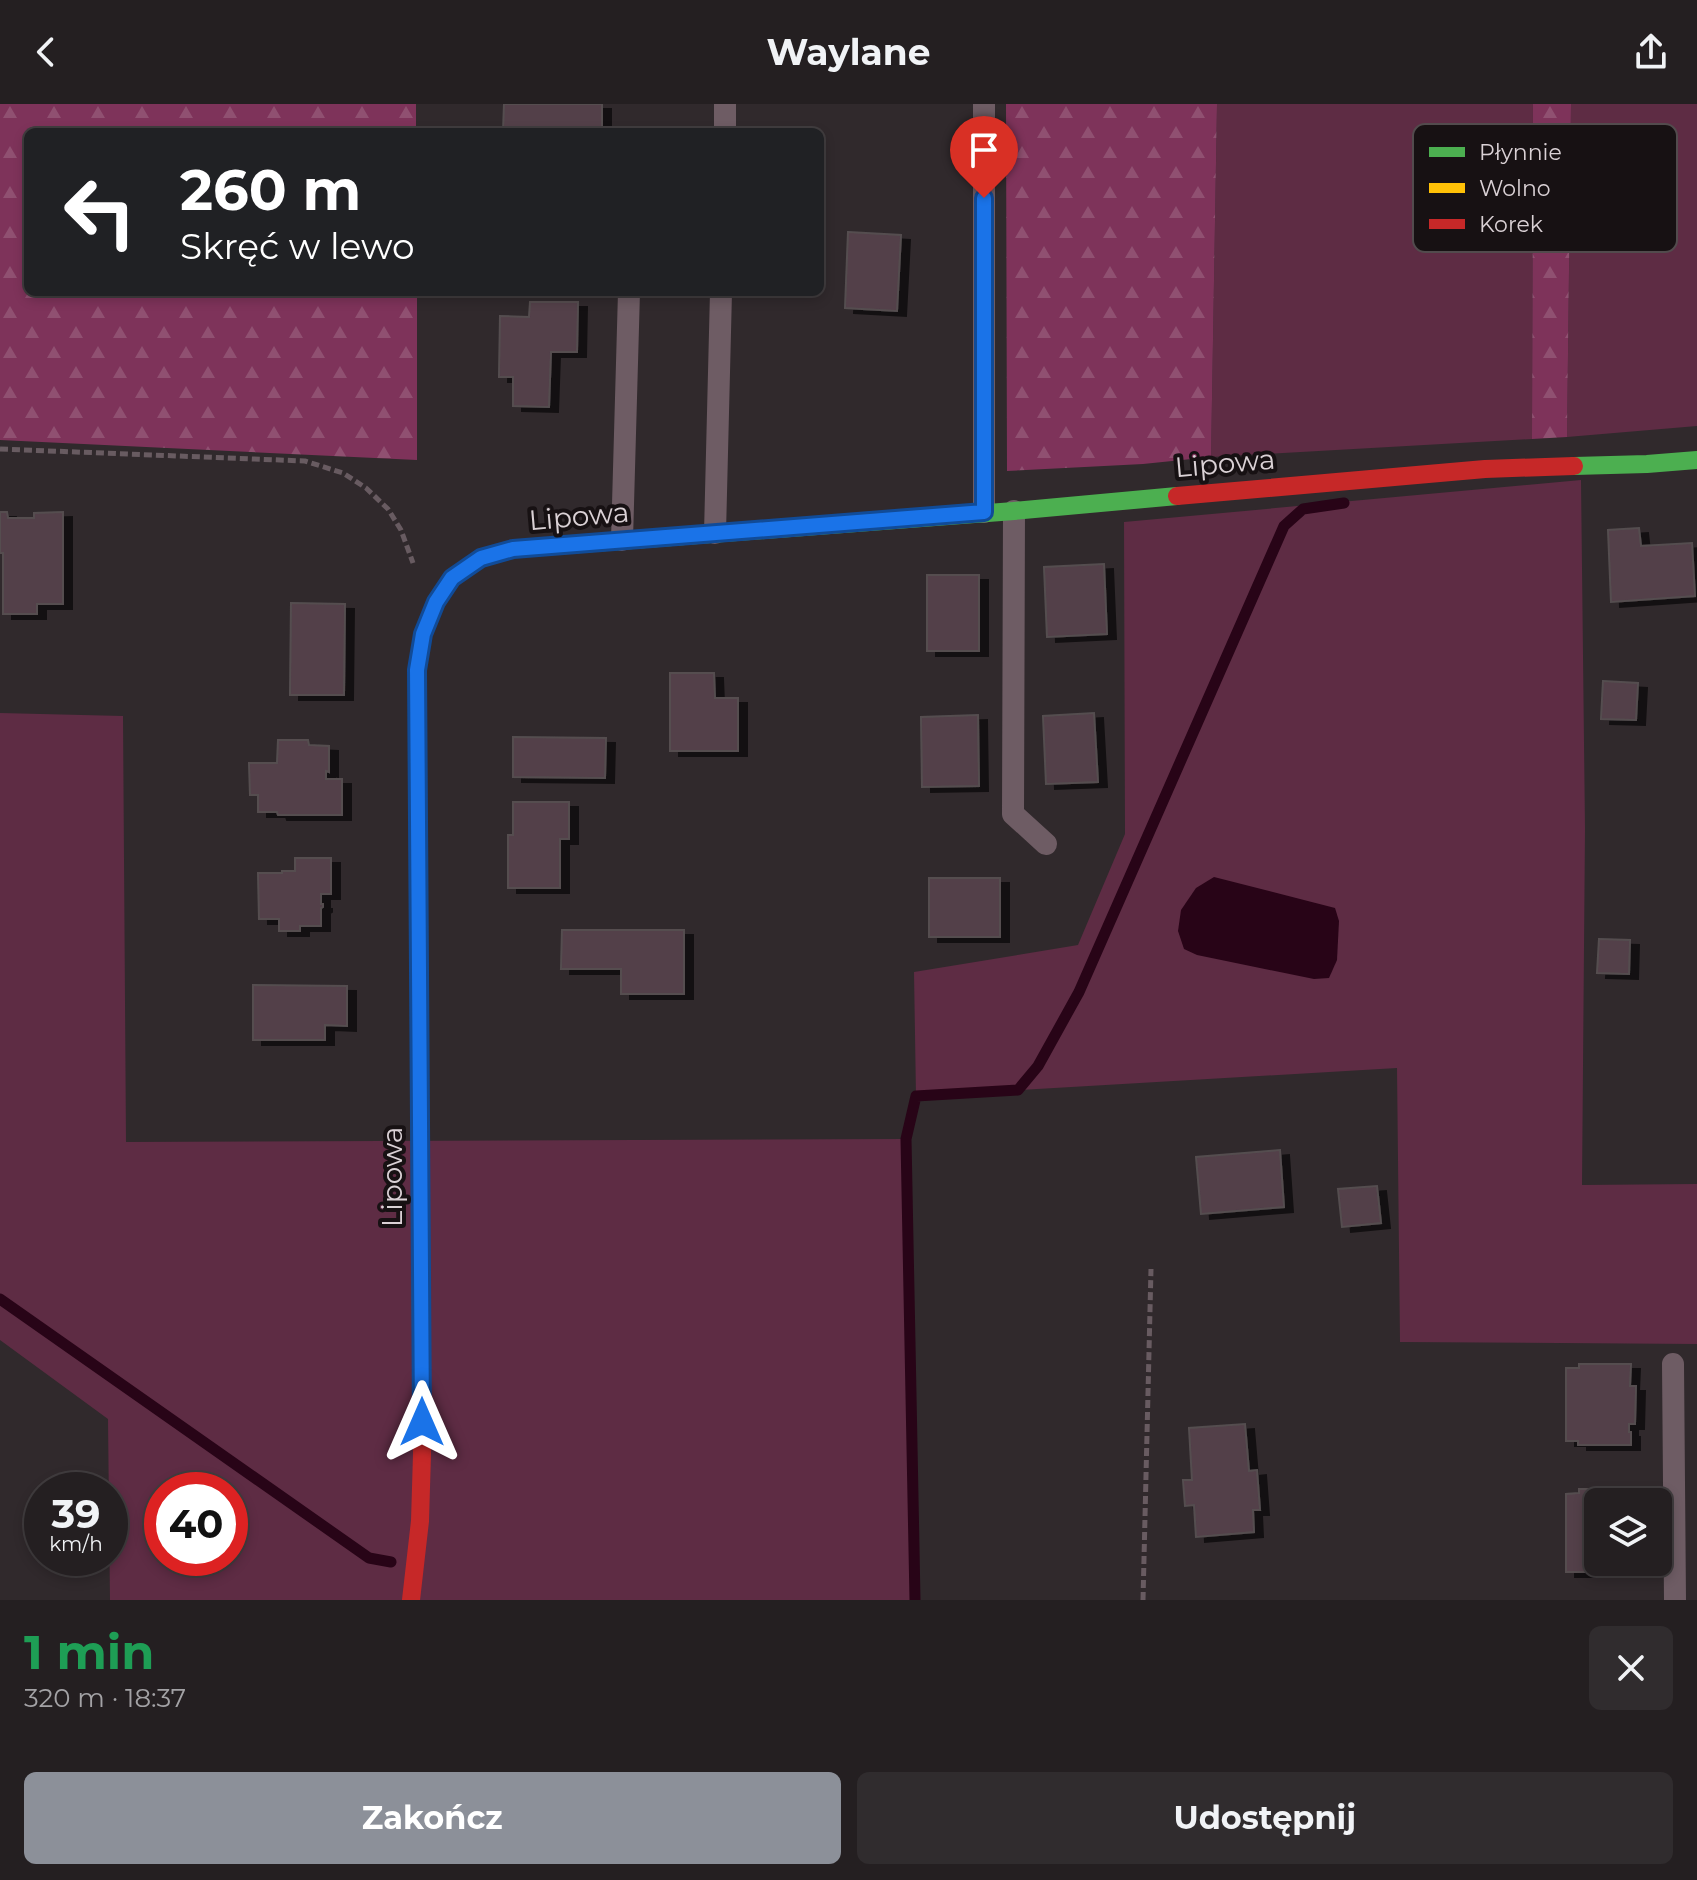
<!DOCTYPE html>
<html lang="pl">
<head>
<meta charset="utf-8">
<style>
	:root { --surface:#241f21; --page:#302c2e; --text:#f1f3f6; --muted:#a3a2a5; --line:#413d3f; --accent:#8c9099 }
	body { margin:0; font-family:Montserrat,sans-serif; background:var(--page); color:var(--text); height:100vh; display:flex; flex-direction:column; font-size:30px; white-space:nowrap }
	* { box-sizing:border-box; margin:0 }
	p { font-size:26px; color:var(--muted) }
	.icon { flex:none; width:44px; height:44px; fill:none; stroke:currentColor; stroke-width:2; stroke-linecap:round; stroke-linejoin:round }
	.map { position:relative; height:1496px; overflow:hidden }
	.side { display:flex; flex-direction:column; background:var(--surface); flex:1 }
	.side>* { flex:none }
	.top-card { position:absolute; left:24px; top:24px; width:800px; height:168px; border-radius:12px; box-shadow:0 4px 12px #0003,0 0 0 2px var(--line); background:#202124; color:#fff; overflow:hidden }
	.buttons { position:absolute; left:1584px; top:1384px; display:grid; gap:16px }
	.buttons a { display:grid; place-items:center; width:88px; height:88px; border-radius:12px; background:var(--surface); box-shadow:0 4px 12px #0003,0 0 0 2px var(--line); font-size:40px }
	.speed { position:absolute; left:24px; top:1368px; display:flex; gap:16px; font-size:40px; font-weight:700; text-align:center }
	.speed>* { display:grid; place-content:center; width:104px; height:104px; border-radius:50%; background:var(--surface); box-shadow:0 4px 12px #0003,0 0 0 2px var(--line); line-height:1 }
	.speed small { font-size:20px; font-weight:400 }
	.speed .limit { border:12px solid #d22; background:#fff; color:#111 }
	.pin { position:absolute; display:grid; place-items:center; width:68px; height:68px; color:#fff; margin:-82px -34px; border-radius:50% 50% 50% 0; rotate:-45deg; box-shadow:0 0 8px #0007 }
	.pin .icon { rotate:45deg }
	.me { position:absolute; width:88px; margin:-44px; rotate:0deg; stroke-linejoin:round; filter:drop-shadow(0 0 6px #0008) }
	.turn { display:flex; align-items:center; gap:28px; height:168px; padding:0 24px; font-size:36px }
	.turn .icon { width:104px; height:104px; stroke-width:2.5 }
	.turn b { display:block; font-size:56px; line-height:68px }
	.round { display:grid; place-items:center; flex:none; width:84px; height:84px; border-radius:12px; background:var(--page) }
	.headline { display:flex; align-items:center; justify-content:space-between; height:136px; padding:0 24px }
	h1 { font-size:48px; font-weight:700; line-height:60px; color:#1e9e55 }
	.action { display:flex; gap:16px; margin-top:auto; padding:16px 24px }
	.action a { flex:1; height:92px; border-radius:12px; background:var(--accent); color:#fff; font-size:32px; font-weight:700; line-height:92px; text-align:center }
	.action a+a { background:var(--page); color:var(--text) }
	header { display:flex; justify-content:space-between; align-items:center; height:104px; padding:0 24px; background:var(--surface); font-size:36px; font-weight:700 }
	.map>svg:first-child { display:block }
	.green { fill:#5e2c44; fill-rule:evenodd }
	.forest { fill:url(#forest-firs) }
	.water { fill:#280417 }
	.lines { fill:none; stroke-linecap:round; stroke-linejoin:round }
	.stream { stroke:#280417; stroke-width:11 }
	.building { fill:#523f49; stroke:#544e50; stroke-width:2; filter:url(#shadow) }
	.path { stroke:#685b61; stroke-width:5; stroke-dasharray:8 4; stroke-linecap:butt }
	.lane { stroke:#6e5c64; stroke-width:22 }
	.fast { stroke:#4caf50; stroke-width:18 }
	.slow { stroke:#ffc107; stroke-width:18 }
	.jam { stroke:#c62828; stroke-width:18 }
	.route-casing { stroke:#114b97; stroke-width:20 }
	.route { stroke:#1a73e8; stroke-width:14 }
	.labels { text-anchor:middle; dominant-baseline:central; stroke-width:8; stroke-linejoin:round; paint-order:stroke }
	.street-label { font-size:28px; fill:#dad1d5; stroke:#171113 }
	.key { fill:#171113; stroke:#524b4d; stroke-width:2 }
	.key-label { font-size:22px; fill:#dad1d5 }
</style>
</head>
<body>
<header><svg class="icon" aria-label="back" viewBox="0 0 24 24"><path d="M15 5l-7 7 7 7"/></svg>Waylane<svg class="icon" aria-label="share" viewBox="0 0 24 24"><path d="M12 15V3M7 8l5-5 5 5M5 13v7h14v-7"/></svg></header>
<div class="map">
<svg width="1697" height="1496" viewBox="0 0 1697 1496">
	<defs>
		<pattern id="forest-firs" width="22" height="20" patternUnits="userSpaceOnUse" patternTransform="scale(2)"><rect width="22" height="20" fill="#7e335a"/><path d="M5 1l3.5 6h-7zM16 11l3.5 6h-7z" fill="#905071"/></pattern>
		<filter id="shadow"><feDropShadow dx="9" dy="5" stdDeviation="0" flood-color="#0009"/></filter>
	</defs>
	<rect width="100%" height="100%" fill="#30292c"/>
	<path class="green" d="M1217,0H1533L1532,335L1211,353Z
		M1571,0H1697V322L1567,333Z
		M1581,376L1585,725L1582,1081L1697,1080V1240L1400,1238L1397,964L916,992L914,868L1078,841L1125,730L1124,418Z
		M0,609L123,612L126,1038L906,1035L915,1496H110L108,1315L0,1236ZM162,1386H230V1454H162Z"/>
	<path class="forest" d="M0,0H416V28H28V188H417V356L0,336Z
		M1006,0H1217L1211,353L1143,360L1007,367Z
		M1533,0H1571L1567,333L1532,335Z"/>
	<path class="water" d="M1214,773L1335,804L1339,817L1337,856L1329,874L1314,875L1197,851L1184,845L1178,827L1181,806L1196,784Z"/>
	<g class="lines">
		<path class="stream" d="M0,1195L369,1454L391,1458
			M915,1496L906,1035L916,992L1018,986L1038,962L1079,888L1284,422L1303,405L1344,399"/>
	</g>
	<path class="building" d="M504,0H602V23H562V28H503Z
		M848,128L901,131L897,207L845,204Z
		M530,198H578L577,248H551L549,303L513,302V273H499L500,212L529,213Z
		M0,408H7L8,414H34V409L63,408V500H37V510H3V449H0Z
		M1639,424L1641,442L1692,439L1695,492L1611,498L1608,426Z
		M1104,460L1107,530L1047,533L1044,463Z
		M927,471H979V547H927Z
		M291,499L345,500L344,591H290Z
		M670,569H714L715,594H738V647H670Z
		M1603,577L1638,579L1636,616L1601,615Z
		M1094,609L1098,678L1046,680L1043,612Z
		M978,611L979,682L922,683L921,613Z
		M513,633L606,634L605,674L513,673Z
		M278,636H308L309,641L329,642V668L326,667V675H342V711H278L277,708H258V691H250L249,659H277Z
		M513,698H569V735H560V784H508V731H513Z
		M295,754H331V790H321V800H323V803L321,804V822H300V827H279V815H259L258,769H282V767H295Z
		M929,774H1000V833H929Z
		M562,826H684V890H621V865H561Z
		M1599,835L1630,836L1629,870L1597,869Z
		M253,881L347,882V922L325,921V936H253Z
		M1280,1046L1284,1103L1201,1110L1196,1053Z
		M1377,1082L1381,1119L1342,1123L1338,1085Z
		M1579,1260H1631L1630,1282H1636L1635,1320H1629V1328H1631V1341H1578V1337H1566V1264H1579Z
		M1245,1320L1249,1367L1257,1366L1260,1406H1253L1254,1428L1196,1433L1194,1401L1185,1402L1183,1376H1192L1189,1324Z
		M1579,1385H1631V1398H1598V1458H1627V1468H1566V1390L1579,1389Z"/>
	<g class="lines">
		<path class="path" d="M0,345L305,357L343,369L366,384L388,405L401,426L413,459
			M1143,1496L1151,1165"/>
		<path class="lane" d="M725,28V0
			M1014,407L1013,710L1046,740
			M984,408V0
			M715,429L721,188
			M622,436L629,188
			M1673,1260L1675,1496"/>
		<path class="fast" d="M1574,362L1647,360L1697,356
			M567,441L1014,407L1177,392
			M418,707L421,1224"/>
		<path class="slow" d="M418,707L417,566L423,530L436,498L452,474L481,454L513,445L567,441"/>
		<path class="jam" d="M1177,392L1485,365L1574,362
			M411,1496L420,1417L422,1350L421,1224"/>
	</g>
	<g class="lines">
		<defs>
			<path id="route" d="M422,1318L417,566L423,530L436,498L452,474L481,454L513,445L984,408V94"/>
		</defs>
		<use href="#route" class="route-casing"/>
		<use href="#route" class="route"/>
	</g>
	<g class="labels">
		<g class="street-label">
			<text transform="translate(1225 359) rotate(-5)">Lipowa</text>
			<text transform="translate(579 412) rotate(-5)">Lipowa</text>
			<text transform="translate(392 1073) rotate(-90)">Lipowa</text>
		</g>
	</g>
	<rect x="1413" y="20" width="264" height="128" rx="12" class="key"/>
	<rect x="1429" y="43" width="36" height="10" fill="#4caf50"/>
	<rect x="1429" y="79" width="36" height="10" fill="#ffc107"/>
	<rect x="1429" y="115" width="36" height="10" fill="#c62828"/>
	<g class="key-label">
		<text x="1479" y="56">Płynnie</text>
		<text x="1479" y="92">Wolno</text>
		<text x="1479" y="128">Korek</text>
	</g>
</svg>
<div class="buttons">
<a><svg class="icon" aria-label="layers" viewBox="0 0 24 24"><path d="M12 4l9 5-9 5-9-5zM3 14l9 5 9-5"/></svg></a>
</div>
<div class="speed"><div>39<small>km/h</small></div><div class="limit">40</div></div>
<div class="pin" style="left:984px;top:94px;background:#d93025"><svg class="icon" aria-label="arrive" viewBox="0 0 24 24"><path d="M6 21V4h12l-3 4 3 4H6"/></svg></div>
<svg class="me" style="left:422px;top:1318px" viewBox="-20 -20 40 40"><path d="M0-17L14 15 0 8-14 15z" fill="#1a73e8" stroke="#fff" stroke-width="4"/></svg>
<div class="top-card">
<div class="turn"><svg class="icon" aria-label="left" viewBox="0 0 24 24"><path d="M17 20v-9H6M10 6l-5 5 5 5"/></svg><div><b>260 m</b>Skręć w lewo</div></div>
</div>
</div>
<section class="side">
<div class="headline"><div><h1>1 min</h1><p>320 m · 18:37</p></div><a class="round"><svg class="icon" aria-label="close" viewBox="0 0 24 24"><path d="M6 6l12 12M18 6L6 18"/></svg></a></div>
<div class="action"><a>Zakończ</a><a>Udostępnij</a></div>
</section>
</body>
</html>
